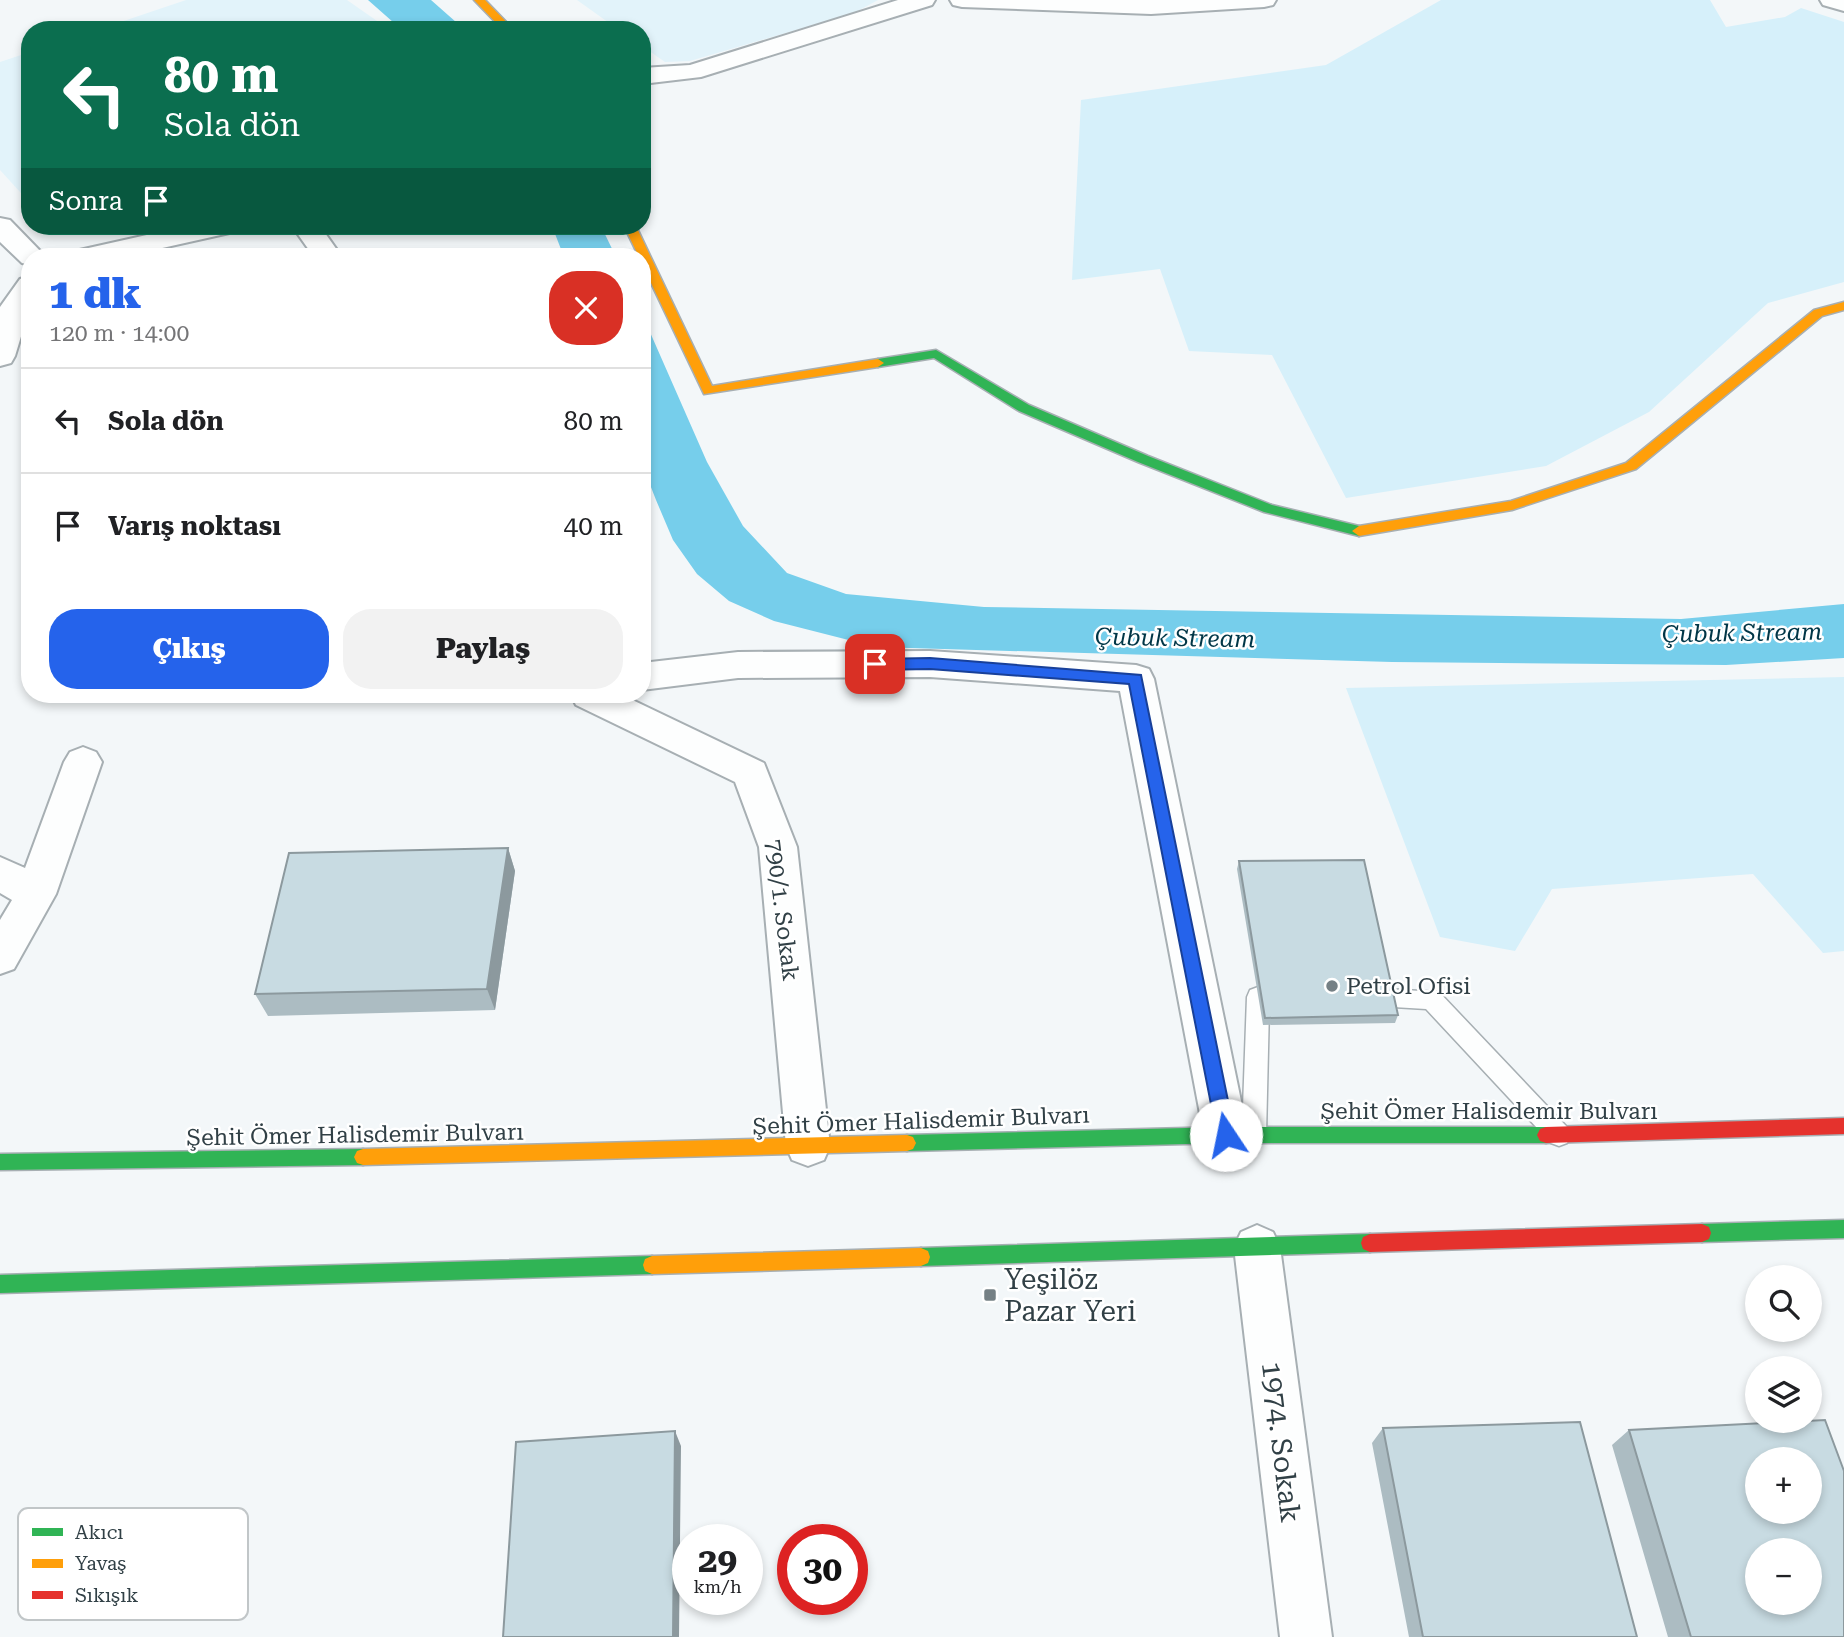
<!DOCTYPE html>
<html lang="tr">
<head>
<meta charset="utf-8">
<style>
	:root { --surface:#fff; --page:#f2f2f2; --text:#202124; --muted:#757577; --line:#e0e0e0; --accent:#2563eb }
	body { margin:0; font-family:"Roboto Serif",serif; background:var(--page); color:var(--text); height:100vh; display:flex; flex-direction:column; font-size:26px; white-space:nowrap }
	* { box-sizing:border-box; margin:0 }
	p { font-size:23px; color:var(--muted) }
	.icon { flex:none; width:38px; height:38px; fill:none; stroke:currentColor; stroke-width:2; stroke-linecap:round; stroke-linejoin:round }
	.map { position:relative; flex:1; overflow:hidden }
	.drawer { position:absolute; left:21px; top:248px; width:630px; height:455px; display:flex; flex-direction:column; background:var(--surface); border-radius:28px; box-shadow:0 4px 10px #0003 }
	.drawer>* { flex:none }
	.banner { position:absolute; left:21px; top:21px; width:630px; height:214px; border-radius:28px; box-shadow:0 4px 10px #0003; background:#0b6e4f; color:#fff; overflow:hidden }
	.fabs { position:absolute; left:1745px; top:1265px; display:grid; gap:14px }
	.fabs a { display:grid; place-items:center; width:77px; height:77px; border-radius:50%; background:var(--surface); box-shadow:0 4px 10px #0003; font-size:35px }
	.speed { position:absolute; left:672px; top:1524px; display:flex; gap:14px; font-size:35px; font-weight:700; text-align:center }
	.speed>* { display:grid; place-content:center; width:91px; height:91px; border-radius:50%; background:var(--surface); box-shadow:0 4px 10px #0003; line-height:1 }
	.speed small { font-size:18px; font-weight:400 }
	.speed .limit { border:10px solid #d22; background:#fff; color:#111 }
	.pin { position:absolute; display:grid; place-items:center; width:60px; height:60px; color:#fff; margin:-30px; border-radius:14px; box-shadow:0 4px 10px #0006 }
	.me { position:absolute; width:77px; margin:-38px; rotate:349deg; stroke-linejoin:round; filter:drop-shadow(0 0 5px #0008) }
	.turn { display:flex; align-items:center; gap:24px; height:147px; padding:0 28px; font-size:32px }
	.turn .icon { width:91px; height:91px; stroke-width:2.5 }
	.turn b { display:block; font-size:49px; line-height:60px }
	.then { display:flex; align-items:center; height:66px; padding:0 28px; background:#0003; gap:14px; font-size:26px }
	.round { display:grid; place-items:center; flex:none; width:74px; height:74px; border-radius:28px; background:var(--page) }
	.headline { display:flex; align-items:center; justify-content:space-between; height:119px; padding:0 28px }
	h1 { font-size:42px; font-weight:800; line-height:52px; color:var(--accent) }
	.button { display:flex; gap:14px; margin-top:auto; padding:14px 28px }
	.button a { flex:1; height:80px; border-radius:28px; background:var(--accent); color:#fff; font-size:28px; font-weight:800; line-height:80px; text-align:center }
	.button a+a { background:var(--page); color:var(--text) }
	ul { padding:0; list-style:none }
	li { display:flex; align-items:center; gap:21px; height:105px; padding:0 28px; border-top:2px solid var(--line) }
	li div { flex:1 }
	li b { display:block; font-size:26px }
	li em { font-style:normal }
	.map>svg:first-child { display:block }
	.built { fill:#e2f3fa }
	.green { fill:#d6f0fa }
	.water { fill:#76ceeb }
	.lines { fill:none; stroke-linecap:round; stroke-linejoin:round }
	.lane-casing { stroke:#a7afb3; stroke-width:3 }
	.street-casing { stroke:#a7afb3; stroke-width:4 }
	.fast-casing { stroke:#a7afb3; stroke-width:3 }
	.slow-casing { stroke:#a7afb3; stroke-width:3 }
	.jam-casing { stroke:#a7afb3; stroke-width:3 }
	.lane { fill:#fdfefe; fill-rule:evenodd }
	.street { fill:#fdfefe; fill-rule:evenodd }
	.fast { fill:#30b455; fill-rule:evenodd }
	.slow { fill:#ff9f0a; fill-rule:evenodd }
	.jam { fill:#e5322d; fill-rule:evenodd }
	.wall { fill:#acbcc2 }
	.shaded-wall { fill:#8c999e }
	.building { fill:#c8dbe2; stroke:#8c999e; stroke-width:2; fill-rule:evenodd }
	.route { fill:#2563eb; stroke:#184099; stroke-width:2 }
	.poi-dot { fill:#758085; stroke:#fff; stroke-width:2.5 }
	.labels { text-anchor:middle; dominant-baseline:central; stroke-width:5; stroke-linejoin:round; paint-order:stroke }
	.street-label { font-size:23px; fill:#314046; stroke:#fff }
	.poi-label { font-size:23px; fill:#314046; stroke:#fff; text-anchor:start }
	.water-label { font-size:24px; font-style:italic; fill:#003647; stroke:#fff }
	.near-poi-label { font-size:28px; fill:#314046; stroke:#fff; text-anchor:start }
	.near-street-label { font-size:28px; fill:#314046; stroke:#fff }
	.key { fill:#fff; stroke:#c1c6c8; stroke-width:2 }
	.key-label { font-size:19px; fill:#314046 }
</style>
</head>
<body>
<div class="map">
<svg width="1844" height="1637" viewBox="0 0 1844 1637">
	<rect width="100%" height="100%" fill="#f3f7f9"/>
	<path class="built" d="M186,0H347L390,30H97Z
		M577,0H878L854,13L690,61L665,62L642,46V30H619Z
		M30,52V203L0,170V62Z"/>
	<path class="green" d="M1441,0H1710L1726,27L1785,17L1801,8L1844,22V282L1768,303L1649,412L1546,466L1346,498L1272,355L1189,351L1160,269L1072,280L1081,100L1326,65Z
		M1844,677V951L1823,953L1753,874L1552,889L1515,951L1440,937L1346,688Z"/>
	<path class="water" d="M368,0H431L465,30H402Z
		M552,226H601L616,257H564Z
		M642,314L707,462L743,526L787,573L846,594L984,607L1681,619L1844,604V658L1726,665L1392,662L876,647L774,621L729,601L697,574L673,540L656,500L642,464Z"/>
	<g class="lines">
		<defs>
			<path id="lane" d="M1258,987L1295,990L1298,997L1295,1004L1269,1007L1266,1135L1262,1143L1254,1146L1246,1143L1242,1135L1247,997L1250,990Z
				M1368,988L1439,992L1567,1127L1571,1135L1567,1143L1559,1146L1551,1143L1426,1009L1360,1005L1357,998L1360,991Z"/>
			<path id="street" d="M898,0H935L932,5L701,77L642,84V68L690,65Z
				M950,0H1276L1273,5L1264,7L1151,14L962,7L953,5Z
				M1820,0H1844V11L1823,5Z
				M0,218L10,220L46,257H30V265L22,263L0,242Z
				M187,226H238L234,232L122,257H71L75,251Z
				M292,226H320L342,257H314Z
				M30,276V307L15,356L11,363L0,366V307L20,279Z
				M930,651L1136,665L1149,669L1154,679L1248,1135L1242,1149L1226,1155L1210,1149L1204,1135L1120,691L930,677L738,678L642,690V663L738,652Z
				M571,695H622L764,763L797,847L830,1146L824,1160L808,1166L792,1160L786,1146L759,847L735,782L576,705Z
				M83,747L96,752L102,762L56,894L14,969L0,974V920L12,900L0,893V857L25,868L64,762L70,752Z
				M1257,1225L1273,1232L1280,1247L1332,1637H1280L1234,1247L1241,1232Z"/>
			<path id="fast" d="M936,350L1029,405L1148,456L1272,505L1359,526L1366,531L1359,536L1264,512L1138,462L1019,411L934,358L878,367L872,363L878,359Z
				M1226,1127H1546L1552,1129L1555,1135L1552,1141L1546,1143H1226L907,1151L901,1149L898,1143L901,1137L907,1135Z
				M363,1149L369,1151L372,1157L369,1163L363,1165L0,1170V1154Z
				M1844,1220V1238L1702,1242L1695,1239L1693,1233L1695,1227L1702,1224Z
				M1370,1234L1377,1237L1379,1243L1377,1249L1370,1252L921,1266L914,1263L912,1257L914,1251L921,1248Z
				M652,1256L659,1259L661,1265L659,1271L652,1274L0,1293V1275Z"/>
			<path id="slow" d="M474,0H485L514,30H503Z
				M624,226H636L712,386L878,359L884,363L878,367L704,394L642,264V257H639Z
				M1844,302V310L1822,316L1636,469L1512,510L1359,536L1352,531L1359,526L1511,501L1626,463L1814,310Z
				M907,1135L913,1137L916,1143L913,1149L907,1151L363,1165L357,1163L354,1157L357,1151L363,1149Z
				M921,1248L928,1251L930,1257L928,1263L921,1266L652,1274L645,1271L643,1265L645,1259L652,1256Z"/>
			<path id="jam" d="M1844,1118V1134L1546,1143L1540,1141L1537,1135L1540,1129L1546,1127Z
				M1702,1224L1709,1227L1711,1233L1709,1239L1702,1242L1370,1252L1363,1249L1361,1243L1363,1237L1370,1234Z"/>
		</defs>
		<use href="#lane" class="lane-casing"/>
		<use href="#street" class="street-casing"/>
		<use href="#fast" class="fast-casing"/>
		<use href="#slow" class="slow-casing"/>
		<use href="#jam" class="jam-casing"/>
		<use href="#lane" class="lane"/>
		<use href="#street" class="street"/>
		<use href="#fast" class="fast"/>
		<use href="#slow" class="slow"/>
		<use href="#jam" class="jam"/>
	</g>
	<path class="wall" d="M508,848L515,871L495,1010L268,1016L255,994Z
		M1239,861L1398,1015L1395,1023L1263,1025L1237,869Z
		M1383,1428L1637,1637H1409L1372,1443Z
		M1629,1430L1844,1637H1668L1612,1445Z"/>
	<path class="shaded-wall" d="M508,848L515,871L495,1010L487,989Z
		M675,1431L681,1446L679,1637H673Z"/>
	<path class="building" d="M508,848L487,989L255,994L289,853Z
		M1364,860L1398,1015L1265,1018L1239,861Z
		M1825,1420L1844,1471V1637H1691L1629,1430ZM1757,1460H1810V1512H1757ZM1757,1550H1810V1603H1757Z
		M1580,1422L1637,1637H1423L1383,1428Z
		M675,1431L673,1637H503L516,1442Z"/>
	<path class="route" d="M930,658L1141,675L1235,1135L1233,1141L1226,1144L1220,1141L1217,1135L1129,684L930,669L875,670L867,664L875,659Z"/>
	<g class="poi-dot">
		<circle cx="1332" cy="986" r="7"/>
		<rect x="983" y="1288" width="14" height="14" rx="3.5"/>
	</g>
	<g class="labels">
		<g class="street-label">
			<text transform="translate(782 910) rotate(83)">790/1. Sokak</text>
			<text x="1489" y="1111">Şehit Ömer Halisdemir Bulvarı</text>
			<text transform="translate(921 1121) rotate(-2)">Şehit Ömer Halisdemir Bulvarı</text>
			<text transform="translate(355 1135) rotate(-1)">Şehit Ömer Halisdemir Bulvarı</text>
		</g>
		<g class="poi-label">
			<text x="1346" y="986">Petrol Ofisi</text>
		</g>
		<g class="water-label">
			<text transform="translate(1742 633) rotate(-1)">Çubuk Stream</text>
			<text transform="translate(1175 638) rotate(1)">Çubuk Stream</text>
		</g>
		<g class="near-poi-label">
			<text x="1004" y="1279">Yeşilöz<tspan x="1004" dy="32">Pazar Yeri</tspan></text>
		</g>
		<g class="near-street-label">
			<text transform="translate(1281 1442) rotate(83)">1974. Sokak</text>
		</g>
	</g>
	<rect x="18" y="1508" width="230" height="112" rx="10" class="key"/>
	<rect x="32" y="1528" width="31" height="8" fill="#30b455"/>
	<rect x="32" y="1559" width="31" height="9" fill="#ff9f0a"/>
	<rect x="32" y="1591" width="31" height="8" fill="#e5322d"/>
	<g class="key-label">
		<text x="75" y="1539">Akıcı</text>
		<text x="75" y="1570">Yavaş</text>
		<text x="75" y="1602">Sıkışık</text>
	</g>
</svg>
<div class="fabs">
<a><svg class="icon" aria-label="search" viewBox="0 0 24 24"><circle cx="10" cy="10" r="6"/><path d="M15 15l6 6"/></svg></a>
<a><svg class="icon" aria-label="layers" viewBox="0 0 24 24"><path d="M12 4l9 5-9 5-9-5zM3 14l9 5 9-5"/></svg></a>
<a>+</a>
<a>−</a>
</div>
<div class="speed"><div>29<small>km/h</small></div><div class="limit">30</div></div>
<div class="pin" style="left:875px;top:664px;background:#d93025"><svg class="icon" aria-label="arrive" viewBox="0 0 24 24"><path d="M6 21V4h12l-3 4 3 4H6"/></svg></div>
<svg class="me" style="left:1226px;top:1135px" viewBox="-20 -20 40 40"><circle r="19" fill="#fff"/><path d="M0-13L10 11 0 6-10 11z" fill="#2563eb"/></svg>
<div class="banner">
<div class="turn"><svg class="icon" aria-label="left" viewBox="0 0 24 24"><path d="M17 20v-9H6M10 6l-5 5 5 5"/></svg><div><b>80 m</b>Sola dön</div></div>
<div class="then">Sonra<svg class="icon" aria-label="arrive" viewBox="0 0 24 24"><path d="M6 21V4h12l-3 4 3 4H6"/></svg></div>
</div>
<section class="drawer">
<div class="headline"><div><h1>1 dk</h1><p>120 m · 14:00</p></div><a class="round" style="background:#d93025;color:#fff"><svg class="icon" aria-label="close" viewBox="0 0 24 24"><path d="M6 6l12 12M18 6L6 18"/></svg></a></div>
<ul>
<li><svg class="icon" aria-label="left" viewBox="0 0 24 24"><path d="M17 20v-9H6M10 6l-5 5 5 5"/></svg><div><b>Sola dön</b></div><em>80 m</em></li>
<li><svg class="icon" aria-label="arrive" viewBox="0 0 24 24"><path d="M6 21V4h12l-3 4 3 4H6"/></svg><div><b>Varış noktası</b></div><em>40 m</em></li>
</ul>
<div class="button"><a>Çıkış</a><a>Paylaş</a></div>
</section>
</div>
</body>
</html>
